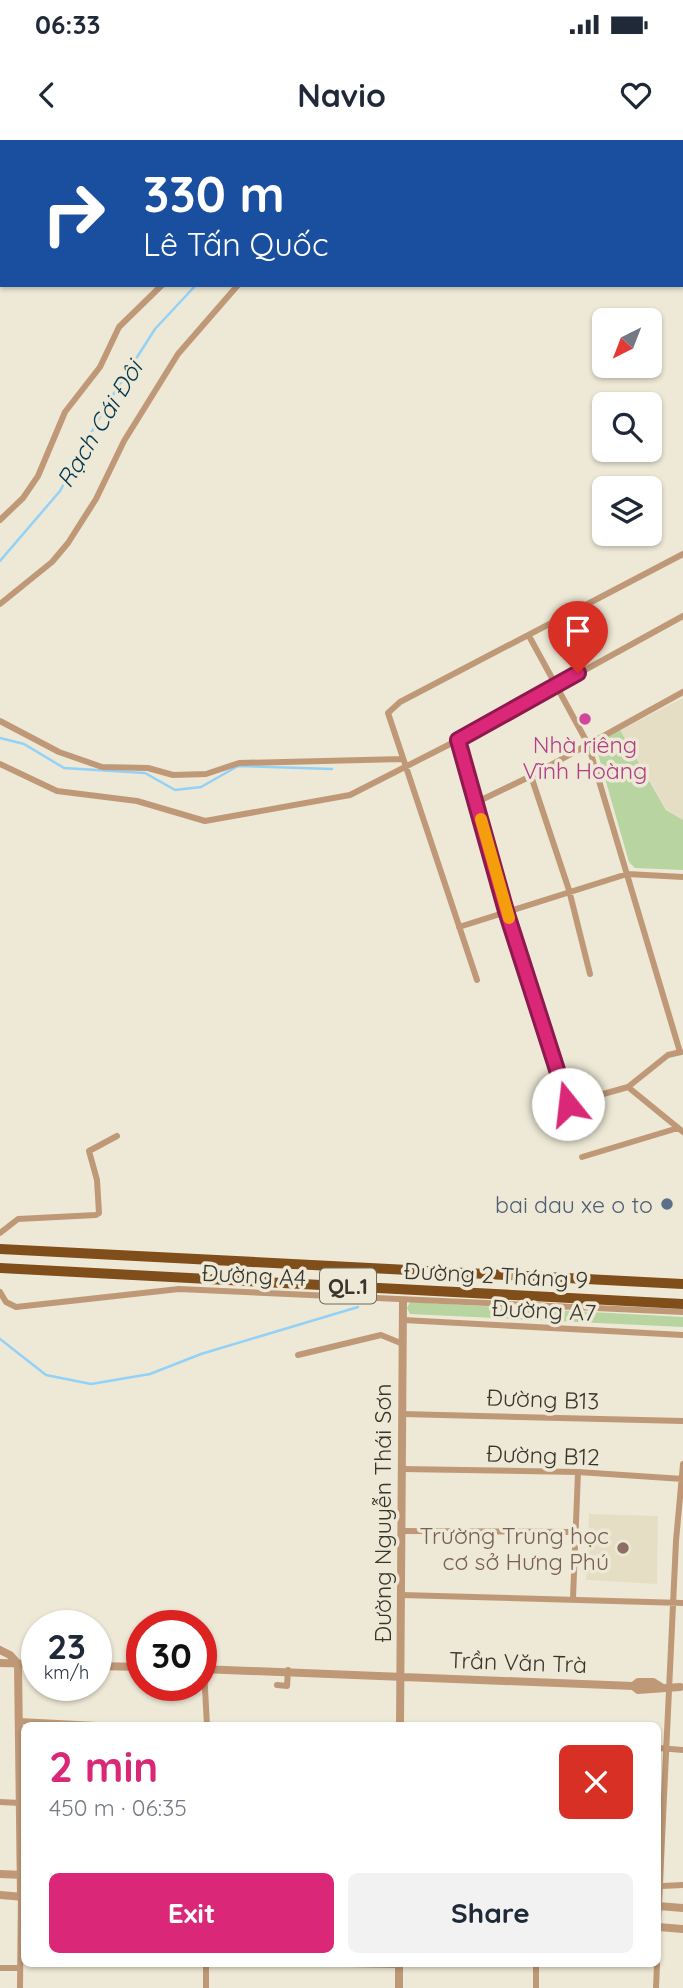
<!DOCTYPE html>
<html lang="en">
<head>
<meta charset="utf-8">
<style>
	:root { --surface:#fff; --page:#f2f2f3; --text:#1f2937; --muted:#747a83; --accent:#db2777 }
	body { margin:0; font-family:Quicksand,sans-serif; background:var(--page); color:var(--text); height:100vh; display:flex; flex-direction:column; font-size:26px; white-space:nowrap }
	* { box-sizing:border-box; margin:0 }
	p { font-size:23px; color:var(--muted) }
	.icon { flex:none; width:38px; height:38px; fill:none; stroke:currentColor; stroke-width:2; stroke-linecap:round; stroke-linejoin:round }
	.map { position:relative; flex:1; overflow:hidden }
	.drawer { position:absolute; left:21px; top:1582px; width:640px; height:245px; display:flex; flex-direction:column; background:var(--surface); border-radius:10px; box-shadow:0 2px 5px #0004 }
	.drawer>* { flex:none }
	.top-card { position:absolute; left:0px; top:0px; width:684px; height:147px; box-shadow:0 2px 5px #0004; background:#1a4fa0; color:#fff; overflow:hidden }
	.needle { width:46px; rotate:222deg }
	.buttons { position:absolute; left:592px; top:168px; display:grid; gap:14px }
	.buttons a { display:grid; place-items:center; width:70px; height:70px; border-radius:10px; background:var(--surface); box-shadow:0 2px 5px #0004; font-size:35px }
	.speed { position:absolute; left:21px; top:1470px; display:flex; gap:14px; font-size:35px; font-weight:700; text-align:center }
	.speed>* { display:grid; place-content:center; width:91px; height:91px; border-radius:50%; background:var(--surface); box-shadow:0 2px 5px #0004; line-height:1 }
	.speed small { font-size:18px; font-weight:400 }
	.speed .limit { border:10px solid #d22; background:#fff; color:#111 }
	.pin { position:absolute; display:grid; place-items:center; width:60px; height:60px; color:#fff; margin:-72px -30px; border-radius:50% 50% 50% 0; rotate:-45deg; box-shadow:0 0 7px #0007 }
	.pin .icon { rotate:45deg }
	.me { position:absolute; width:77px; margin:-38px; rotate:344deg; stroke-linejoin:round; filter:drop-shadow(0 0 5px #0008) }
	.turn { display:flex; align-items:center; gap:24px; height:147px; padding:0 28px; font-size:32px }
	.turn .icon { width:91px; height:91px; stroke-width:2.5 }
	.turn b { display:block; font-size:49px; line-height:60px }
	.round { display:grid; place-items:center; flex:none; width:74px; height:74px; border-radius:10px; background:var(--page) }
	.headline { display:flex; align-items:center; justify-content:space-between; height:119px; padding:0 28px }
	h1 { font-size:42px; font-weight:800; line-height:52px; color:var(--accent) }
	.cta { display:flex; gap:14px; margin-top:auto; padding:14px 28px }
	.cta a { flex:1; height:80px; border-radius:10px; background:var(--accent); color:#fff; font-size:28px; font-weight:800; line-height:80px; text-align:center }
	.cta a+a { background:var(--page); color:var(--text) }
	.status { display:flex; justify-content:space-between; align-items:center; height:49px; padding:0 35px; background:var(--surface); direction:ltr }
	.status svg { height:19px; fill:currentColor }
	header { display:flex; justify-content:space-between; align-items:center; height:91px; padding:0 28px; background:var(--surface); font-size:32px; font-weight:800 }
	.map>svg:first-child { display:block }
	.built { fill:#e5dec4 }
	.green { fill:#b7d4a1 }
	.lines { fill:none; stroke-linecap:round; stroke-linejoin:round }
	.stream { stroke:#92d1f8; stroke-width:2.5 }
	.minor { stroke:#bf9977; stroke-width:6 }
	.tertiary { stroke:#bf9977; stroke-width:8 }
	.trunk { stroke:#804e1b; stroke-width:10 }
	.route-casing { stroke:#8e194d; stroke-width:18 }
	.route { stroke:#db2777; stroke-width:12 }
	.slow { stroke:#f59e0b; stroke-width:12 }
	.hotel-dot { fill:#d1479c; stroke:#eee9d6; stroke-width:2.5 }
	.service-dot { fill:#5c6f8a; stroke:#eee9d6; stroke-width:2.5 }
	.education-dot { fill:#8d6e63; stroke:#eee9d6; stroke-width:2.5 }
	.labels { text-anchor:middle; dominant-baseline:central; stroke-width:7; stroke-linejoin:round; paint-order:stroke }
	.shield { fill:#eee9d6; stroke:#6e6b60; stroke-width:2 }
	.shield-label { font-size:21px; font-weight:bold; fill:#37352e }
	.hotel-label { font-size:23px; fill:#b23c85; stroke:#eee9d6 }
	.service-label { font-size:23px; fill:#4e5e75; stroke:#eee9d6; text-anchor:end }
	.street-label { font-size:23px; fill:#37352e; stroke:#eee9d6 }
	.education-label { font-size:23px; fill:#785e54; stroke:#eee9d6; text-anchor:end }
	.water-label { font-size:24px; font-style:italic; fill:#00364f; stroke:#eee9d6 }
</style>
</head>
<body>
<div class="status"><b>06:33</b><svg viewBox="0 0 49 12"><path d="M0 12V9h3v3zM5 12V6h3v6zM10 12V3h3v9zM15 12V0h3v12zM26 1h20v11H26zM47 4h2v5h-2z"/></svg></div>
<header><svg class="icon" aria-label="back" viewBox="0 0 24 24"><path d="M15 5l-7 7 7 7"/></svg>Navio<svg class="icon" aria-label="heart" viewBox="0 0 24 24"><path d="M12 20l-8-8c-3-5 5-10 8-4 3-6 11-1 8 4z"/></svg></header>
<div class="map">
<svg width="683" height="1848" viewBox="0 0 683 1848">
	<rect width="100%" height="100%" fill="#eee9d6"/>
	<path class="built" d="M683,558V680L667,670L620,590Z
		M589,1374L658,1376L657,1444L586,1440Z"/>
	<path class="green" d="M620,590L666,670L683,680V730L635,728L629,722L596,607L598,601Z
		M410,1162L683,1177V1187L410,1174L407,1168Z"/>
	<g class="lines">
		<path class="stream" d="M282,2L283,0
			M0,421L60,351L104,269L155,189L196,145
			M0,598L24,604L64,628L145,633L175,650L201,647L238,626L332,629
			M0,1199L46,1235L91,1244L150,1234L201,1214L358,1167"/>
		<path class="minor" d="M252,2L253,0
			M305,2V0
			M0,380L23,358L38,336L65,272L100,227L119,187L162,145
			M0,464L52,422L68,403L96,359L124,301L178,214L238,145
			M529,496L588,604L680,912
			M0,581L59,612L102,627L148,628L173,635L206,634L239,623L403,619
			M458,600L506,771L568,964
			M0,624L57,651L137,661L205,681L350,655L458,600L683,476
			M531,636L569,750L590,834
			M477,662L531,636L683,552
			M459,787L627,734L683,737
			M477,840L388,573L400,562L683,414
			M681,912L668,915L628,947L683,992
			M550,969L628,947
			M582,1017L678,988
			M0,1093L18,1079L96,1075L99,1073L97,1040L89,1011L117,996
			M0,1152L6,1162L16,1167L179,1149L683,1172
			M403,1180L683,1195
			M298,1215L381,1195L403,1204
			M402,1274L683,1281
			M402,1329L578,1332L683,1339
			M402,1391L576,1392
			M401,1455L683,1463
			M573,1458L578,1332
			M204,1529L207,1586
			M277,1545L287,1546L288,1530
			M19,1581L116,1586
			M658,1608L683,1610
			M0,1662L20,1663
			M662,1746L683,1745
			M658,1785L676,1401L683,1324
			M348,1824L399,1825
			M0,1828H20
			M20,1848L21,1756
			M206,1848V1824
			M536,1848V1824
			M656,1848L657,1824"/>
		<path class="tertiary" d="M0,1510L10,1515L18,1524L21,1756
			M0,1523L37,1524
			M96,1526L142,1527
			M201,1529L633,1546L638,1550L680,1547
			M633,1546L638,1542H653L661,1547
			M400,1586L403,1161
			M0,1734L24,1735
			M0,1755L24,1757
			M658,1766L683,1768
			M658,1787L683,1789
			M399,1848V1824"/>
		<path class="trunk" d="M0,1109L683,1144
			M0,1128L683,1164"/>
	</g>
	<g class="lines">
		<defs>
			<path id="route" d="M568,964L506,771L458,600L578,533"/>
		</defs>
		<use href="#route" class="route-casing"/>
		<use href="#route" class="route"/>
		<path class="slow" d="M481,679L509,778"/>
	</g>
	<circle class="hotel-dot" cx="585" cy="579" r="7"/>
	<circle class="service-dot" cx="667" cy="1064" r="7"/>
	<circle class="education-dot" cx="623" cy="1408" r="7"/>
	<g class="labels">
		<rect class="shield" x="320" y="1128.5" width="56" height="35" rx="5"/>
		<g class="shield-label">
			<text x="348" y="1146">QL.1</text>
		</g>
		<g class="hotel-label">
			<text x="585" y="604">Nhà riêng<tspan x="585" dy="26">Vĩnh Hoàng</tspan></text>
		</g>
		<g class="service-label">
			<text x="653" y="1064">bai dau xe o to</text>
		</g>
		<g class="street-label">
			<text transform="translate(254 1135) rotate(3)">Đường A4</text>
			<text transform="translate(496 1135) rotate(3)">Đường 2 Tháng 9</text>
			<text transform="translate(544 1170) rotate(3)">Đường A7</text>
			<text transform="translate(543 1259) rotate(2)">Đường B13</text>
			<text transform="translate(543 1315) rotate(2)">Đường B12</text>
			<text transform="translate(382 1373) rotate(-90)">Đường Nguyễn Thái Sơn</text>
			<text transform="translate(518 1522) rotate(2)">Trần Văn Trà</text>
		</g>
		<g class="education-label">
			<text x="609" y="1395">Trường Trung học<tspan x="609" dy="26">cơ sở Hưng Phú</tspan></text>
		</g>
		<g class="water-label">
			<text transform="translate(99 284) rotate(-59)">Rạch Cái Đôi</text>
		</g>
	</g>
</svg>
<div class="buttons">
<a><svg class="needle" viewBox="-14 -14 28 28"><path d="M0-13l5 13h-10z" fill="#e53935"/><path d="M0 13l5-13h-10z" fill="#747a83"/></svg></a>
<a><svg class="icon" aria-label="search" viewBox="0 0 24 24"><circle cx="10" cy="10" r="6"/><path d="M15 15l6 6"/></svg></a>
<a><svg class="icon" aria-label="layers" viewBox="0 0 24 24"><path d="M12 4l9 5-9 5-9-5zM3 14l9 5 9-5"/></svg></a>
</div>
<div class="speed"><div>23<small>km/h</small></div><div class="limit">30</div></div>
<div class="pin" style="left:578px;top:533px;background:#d93025"><svg class="icon" aria-label="arrive" viewBox="0 0 24 24"><path d="M6 21V4h12l-3 4 3 4H6"/></svg></div>
<svg class="me" style="left:568px;top:964px" viewBox="-20 -20 40 40"><circle r="19" fill="#fff"/><path d="M0-13L10 11 0 6-10 11z" fill="#db2777"/></svg>
<div class="top-card">
<div class="turn"><svg class="icon" aria-label="right" viewBox="0 0 24 24"><path d="M7 20v-9h11M14 6l5 5-5 5"/></svg><div><b>330 m</b>Lê Tấn Quốc</div></div>
</div>
<section class="drawer">
<div class="headline"><div><h1>2 min</h1><p>450 m · 06:35</p></div><a class="round" style="background:#d93025;color:#fff"><svg class="icon" aria-label="close" viewBox="0 0 24 24"><path d="M6 6l12 12M18 6L6 18"/></svg></a></div>
<div class="cta"><a>Exit</a><a>Share</a></div>
</section>
</div>
</body>
</html>
